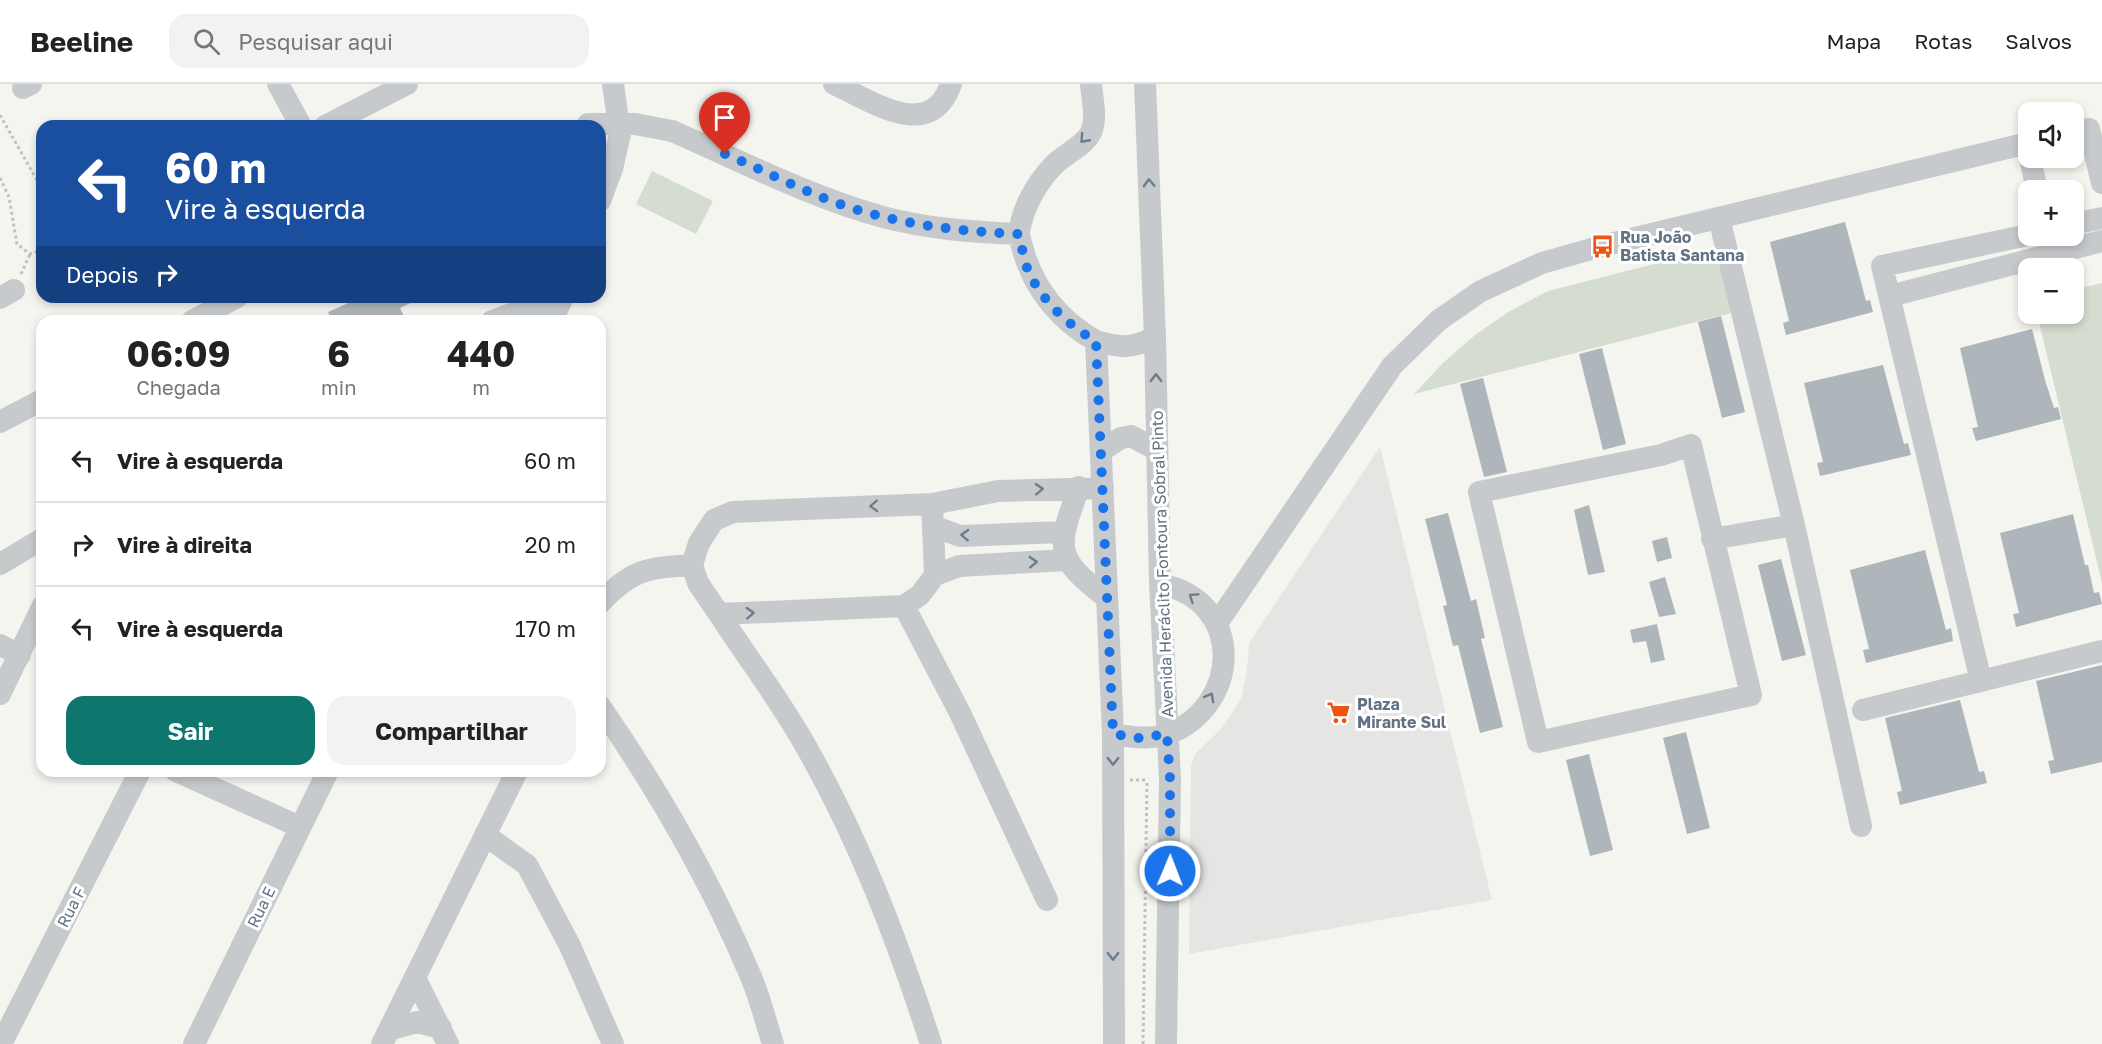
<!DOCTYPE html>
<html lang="pt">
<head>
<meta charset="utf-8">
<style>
	:root { --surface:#fff; --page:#f2f2f2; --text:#222; --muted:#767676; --line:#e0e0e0; --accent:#0f766e }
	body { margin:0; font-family:"Golos Text",sans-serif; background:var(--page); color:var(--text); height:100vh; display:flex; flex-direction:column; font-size:22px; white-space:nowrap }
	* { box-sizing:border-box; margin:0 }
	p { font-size:20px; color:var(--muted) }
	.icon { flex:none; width:33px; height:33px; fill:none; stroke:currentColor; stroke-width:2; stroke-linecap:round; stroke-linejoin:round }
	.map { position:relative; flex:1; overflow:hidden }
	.side { position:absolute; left:36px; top:231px; width:570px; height:462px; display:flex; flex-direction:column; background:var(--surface); border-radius:18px; box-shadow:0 3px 9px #0003 }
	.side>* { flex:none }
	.banner { position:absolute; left:36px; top:36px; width:570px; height:183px; border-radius:18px; box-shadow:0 3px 9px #0003; background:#1a4fa0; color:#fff; overflow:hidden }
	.controls { position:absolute; left:2018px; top:18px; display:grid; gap:12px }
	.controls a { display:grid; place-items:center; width:66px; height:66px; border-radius:12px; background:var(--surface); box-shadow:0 3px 9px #0003; font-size:30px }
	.pin { position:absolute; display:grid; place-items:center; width:51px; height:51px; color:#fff; margin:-62px -26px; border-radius:50% 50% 50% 0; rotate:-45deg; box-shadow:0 0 6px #0007 }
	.pin .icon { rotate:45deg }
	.me { position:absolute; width:66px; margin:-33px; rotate:1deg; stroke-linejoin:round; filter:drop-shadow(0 0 4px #0008) }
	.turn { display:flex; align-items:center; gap:21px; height:126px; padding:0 30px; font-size:27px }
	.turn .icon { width:78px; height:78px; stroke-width:2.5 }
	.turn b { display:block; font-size:42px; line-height:51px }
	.then { display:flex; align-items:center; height:57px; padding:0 30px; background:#0003; gap:12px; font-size:22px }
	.eta { display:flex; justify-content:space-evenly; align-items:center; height:102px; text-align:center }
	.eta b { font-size:36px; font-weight:700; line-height:42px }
	.primary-button { display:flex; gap:12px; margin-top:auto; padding:12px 30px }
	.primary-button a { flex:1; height:69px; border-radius:18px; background:var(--accent); color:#fff; font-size:24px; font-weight:700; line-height:69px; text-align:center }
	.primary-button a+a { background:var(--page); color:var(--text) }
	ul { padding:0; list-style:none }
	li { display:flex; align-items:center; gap:18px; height:84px; padding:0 30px; border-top:2px solid var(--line) }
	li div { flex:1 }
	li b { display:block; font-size:22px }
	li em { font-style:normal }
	header { display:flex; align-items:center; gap:36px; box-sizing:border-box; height:84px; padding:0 30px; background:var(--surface); border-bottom:2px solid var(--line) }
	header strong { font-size:28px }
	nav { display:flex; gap:33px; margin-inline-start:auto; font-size:21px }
	.search { width:420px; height:54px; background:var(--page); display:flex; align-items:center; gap:15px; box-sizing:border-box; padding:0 21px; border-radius:18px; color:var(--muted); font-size:22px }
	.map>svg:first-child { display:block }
	.built { fill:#e5e6e4 }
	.green { fill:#d5ddd1 }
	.building { fill:#aeb6bb }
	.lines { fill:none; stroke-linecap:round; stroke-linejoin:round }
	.path { stroke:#c0c1c3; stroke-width:3; stroke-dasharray:3 3; stroke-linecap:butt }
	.minor { stroke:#c7cacd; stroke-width:22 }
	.minor-bridge { stroke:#c7cacd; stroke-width:22 }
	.oneway { stroke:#6b7c8b }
	.route { stroke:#1a73e8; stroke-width:10; stroke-dasharray:0 18 }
	.labels { text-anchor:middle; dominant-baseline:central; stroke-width:6; stroke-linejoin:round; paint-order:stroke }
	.poi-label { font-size:16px; font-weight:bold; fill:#617384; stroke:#fff; text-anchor:start }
	.street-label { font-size:16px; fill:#617384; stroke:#fff }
</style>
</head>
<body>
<header>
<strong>Beeline</strong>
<div class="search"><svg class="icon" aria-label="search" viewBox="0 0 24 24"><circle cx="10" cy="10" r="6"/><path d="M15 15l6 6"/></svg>Pesquisar aqui</div>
<nav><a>Mapa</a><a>Rotas</a><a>Salvos</a></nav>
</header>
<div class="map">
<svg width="2102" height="960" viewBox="0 0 2102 960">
	<rect width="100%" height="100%" fill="#f5f5f0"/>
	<path class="built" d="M1380,363L1492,816L1189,870L1191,682L1195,670L1222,644L1241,615L1247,586L1249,559Z"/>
	<path class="green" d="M652,87L713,117L696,150L636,120Z
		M1701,168C1727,175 1726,206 1731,229L1414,310L1443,279L1475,251L1510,227L1548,207Z
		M2102,199V499L2037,230H2073V206Z"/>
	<path class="building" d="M1845,138L1866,217L1870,216L1873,228L1786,251L1783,239L1789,237L1770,158Z
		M362,213H423L400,224L404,232L394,237H332L328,228Z
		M1721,232L1745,328L1722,334L1698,238Z
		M2032,245L2045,296L2054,324L2058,323L2061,335L1976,357L1972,344L1978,343L1960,264Z
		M1602,264L1626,360L1603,366L1579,270Z
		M1883,281L1904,360L1908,359L1911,371L1820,392L1817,379L1823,378L1804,299Z
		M1483,294L1507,388L1484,393L1460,300Z
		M1589,421L1605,488L1588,491L1574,426Z
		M1448,429L1471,517L1476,515L1485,554L1481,555L1503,643L1480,649L1458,561L1453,562L1443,522L1447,521L1425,435Z
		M2073,430L2085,481H2088L2094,509L2099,508L2102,520L2016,543L2013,530L2019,529L2000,449Z
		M1667,453L1672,474L1657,478L1652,457Z
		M1925,466L1946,546L1951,544L1953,557L1866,579L1863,566L1869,565L1850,486Z
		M1781,475L1806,571L1782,577L1758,481Z
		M1665,493L1676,530L1659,533L1649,498Z
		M1657,540L1665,576L1651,579L1646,557L1633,559L1630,546Z
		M2102,581V678L2051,690L2048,677L2054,676L2036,597Z
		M1960,616L1979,688L1984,687L1987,699L1900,721L1897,708L1902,707L1885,634Z
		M1686,648L1710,744L1687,750L1663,654Z
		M1589,670L1613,766L1590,772L1566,676Z"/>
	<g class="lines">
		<path class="path" d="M0,31L42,105
			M0,94L9,113L17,160L30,170L42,166
			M21,190L30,170
			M1130,696H1147
			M1143,960L1147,696"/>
		<path class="minor" d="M278,0L301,42
			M834,0C872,17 930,59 951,0
			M1091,0C1092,15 1098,36 1090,50C1082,64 1062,71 1052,83C1036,100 1022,125 1019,149C1019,154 1022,161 1023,166C1034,205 1060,237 1096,257L1113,650L1114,960
			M1145,0L1155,253L1160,500L1170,695L1166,960
			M23,4L31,0
			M325,42L407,0
			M2089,45L2102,99
			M672,47C741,77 810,113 883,133C928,145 973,148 1019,150
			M2030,74L2037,106
			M600,117L612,85L620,50L613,0
			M1719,134L1794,441L1861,742
			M2073,140L2102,134
			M1890,212L2102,157
			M0,214L14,206
			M192,237L237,213
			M492,237L558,213
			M552,237L563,213
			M1096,257C1122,264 1131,265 1155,253
			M0,338L42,316
			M1691,361L1751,611L1538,658L1479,408L1661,371Z
			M1101,367L1121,354L1131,352L1157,366
			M1079,403C1057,464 1053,473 1107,514
			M932,420L935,491L920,511L904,522L719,530L698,499L692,481L699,459L714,436L733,428L932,420L998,407L1103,404
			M933,442L960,452L1064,448
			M1712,455L1794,441
			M0,480L42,455
			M935,491L959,482L1067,476
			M600,519C632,485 647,484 692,481
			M904,522L960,629L1047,816
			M719,530C747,573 779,615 804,659C859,755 897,855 931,960
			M1218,538L1392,282L1439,236L1481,207L1542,179L1602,162L2028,59
			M0,561L20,571
			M1981,597L1882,182L2028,151
			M0,610L42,523
			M600,622C658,706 708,792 748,886C759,909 765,936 773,960
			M1863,626L2102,567
			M1113,650C1131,653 1151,656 1168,650C1241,622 1246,517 1160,500
			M176,687L300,743
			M485,751L527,781L570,862L613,960
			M415,894L448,960
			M389,946L417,938L441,944
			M1,960L140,687
			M194,960L328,687
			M382,960L517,687"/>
		<path class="minor-bridge" d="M588,40H635L672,47"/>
	</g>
	<defs><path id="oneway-chevron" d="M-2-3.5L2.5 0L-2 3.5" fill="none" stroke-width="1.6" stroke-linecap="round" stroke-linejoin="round" transform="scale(1.5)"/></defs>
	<g class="oneway">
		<use href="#oneway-chevron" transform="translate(1084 55) rotate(132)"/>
		<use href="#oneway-chevron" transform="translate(1149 99) rotate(-92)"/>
		<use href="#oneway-chevron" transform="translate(1156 294) rotate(-91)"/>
		<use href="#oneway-chevron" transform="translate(1039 405) rotate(-3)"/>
		<use href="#oneway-chevron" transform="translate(874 422) rotate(178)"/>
		<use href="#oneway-chevron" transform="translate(965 451) rotate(-177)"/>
		<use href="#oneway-chevron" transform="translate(1033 478) rotate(-3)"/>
		<use href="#oneway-chevron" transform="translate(1193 513) rotate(-145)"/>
		<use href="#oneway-chevron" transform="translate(750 529) rotate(-3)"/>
		<use href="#oneway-chevron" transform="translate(1210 613) rotate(-61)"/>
		<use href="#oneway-chevron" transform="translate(1113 677) rotate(91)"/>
		<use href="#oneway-chevron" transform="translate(1113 872) rotate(90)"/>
	</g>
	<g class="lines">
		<path class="route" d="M725,70C758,84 789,100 821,113C885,139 951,147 1019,150C1022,163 1024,179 1030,191C1044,218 1070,243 1096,257L1113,650L1139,654L1167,650L1170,695V787"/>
	</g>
	<defs>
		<symbol id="bus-bare" viewBox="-9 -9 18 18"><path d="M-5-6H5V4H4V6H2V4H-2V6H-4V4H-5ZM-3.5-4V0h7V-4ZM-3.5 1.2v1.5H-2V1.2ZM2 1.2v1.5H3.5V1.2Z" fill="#f05415" stroke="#fff" stroke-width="2.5" paint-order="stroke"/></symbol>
		<symbol id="supermarket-bare" viewBox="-9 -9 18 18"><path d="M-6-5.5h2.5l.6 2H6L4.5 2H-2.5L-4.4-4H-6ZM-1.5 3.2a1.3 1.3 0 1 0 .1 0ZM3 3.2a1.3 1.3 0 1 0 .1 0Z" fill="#f05415" stroke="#fff" stroke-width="2.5" paint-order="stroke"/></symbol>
	</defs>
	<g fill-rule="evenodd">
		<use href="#bus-bare" x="1586" y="146" width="33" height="33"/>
		<use href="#supermarket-bare" x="1322" y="612" width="33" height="33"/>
	</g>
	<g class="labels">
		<g class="poi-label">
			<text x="1620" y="153">Rua João<tspan x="1620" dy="18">Batista Santana</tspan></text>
			<text x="1357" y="620">Plaza<tspan x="1357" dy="18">Mirante Sul</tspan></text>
		</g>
		<g class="street-label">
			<text transform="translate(1162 480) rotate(-92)">Avenida Heráclito Fontoura Sobral Pinto</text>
			<text transform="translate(71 823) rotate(-63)">Rua F</text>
			<text transform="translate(261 823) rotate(-64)">Rua E</text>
		</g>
	</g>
</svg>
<div class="controls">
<a><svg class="icon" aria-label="sound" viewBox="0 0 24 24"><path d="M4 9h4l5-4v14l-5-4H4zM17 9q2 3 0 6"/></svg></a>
<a>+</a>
<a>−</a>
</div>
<div class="pin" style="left:725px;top:70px;background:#d93025"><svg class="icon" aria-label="arrive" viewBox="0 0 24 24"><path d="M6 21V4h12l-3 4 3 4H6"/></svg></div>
<svg class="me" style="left:1170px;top:787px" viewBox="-20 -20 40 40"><circle r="17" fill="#1a73e8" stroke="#fff" stroke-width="3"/><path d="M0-11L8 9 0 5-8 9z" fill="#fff"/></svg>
<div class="banner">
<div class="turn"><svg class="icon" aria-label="left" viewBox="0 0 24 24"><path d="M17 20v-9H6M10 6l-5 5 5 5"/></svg><div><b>60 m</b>Vire à esquerda</div></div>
<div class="then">Depois<svg class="icon" aria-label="right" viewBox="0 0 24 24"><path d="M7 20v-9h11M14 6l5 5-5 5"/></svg></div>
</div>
<section class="side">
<div class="eta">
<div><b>06:09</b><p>Chegada</p></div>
<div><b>6</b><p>min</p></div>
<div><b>440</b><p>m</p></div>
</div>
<ul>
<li><svg class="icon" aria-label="left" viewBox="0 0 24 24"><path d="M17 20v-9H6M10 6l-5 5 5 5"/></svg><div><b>Vire à esquerda</b></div><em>60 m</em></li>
<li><svg class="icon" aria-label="right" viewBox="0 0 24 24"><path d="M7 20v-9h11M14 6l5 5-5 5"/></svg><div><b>Vire à direita</b></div><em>20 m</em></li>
<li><svg class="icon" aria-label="left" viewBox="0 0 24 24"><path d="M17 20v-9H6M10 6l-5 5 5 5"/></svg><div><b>Vire à esquerda</b></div><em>170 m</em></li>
</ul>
<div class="primary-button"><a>Sair</a><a>Compartilhar</a></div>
</section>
</div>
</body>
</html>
